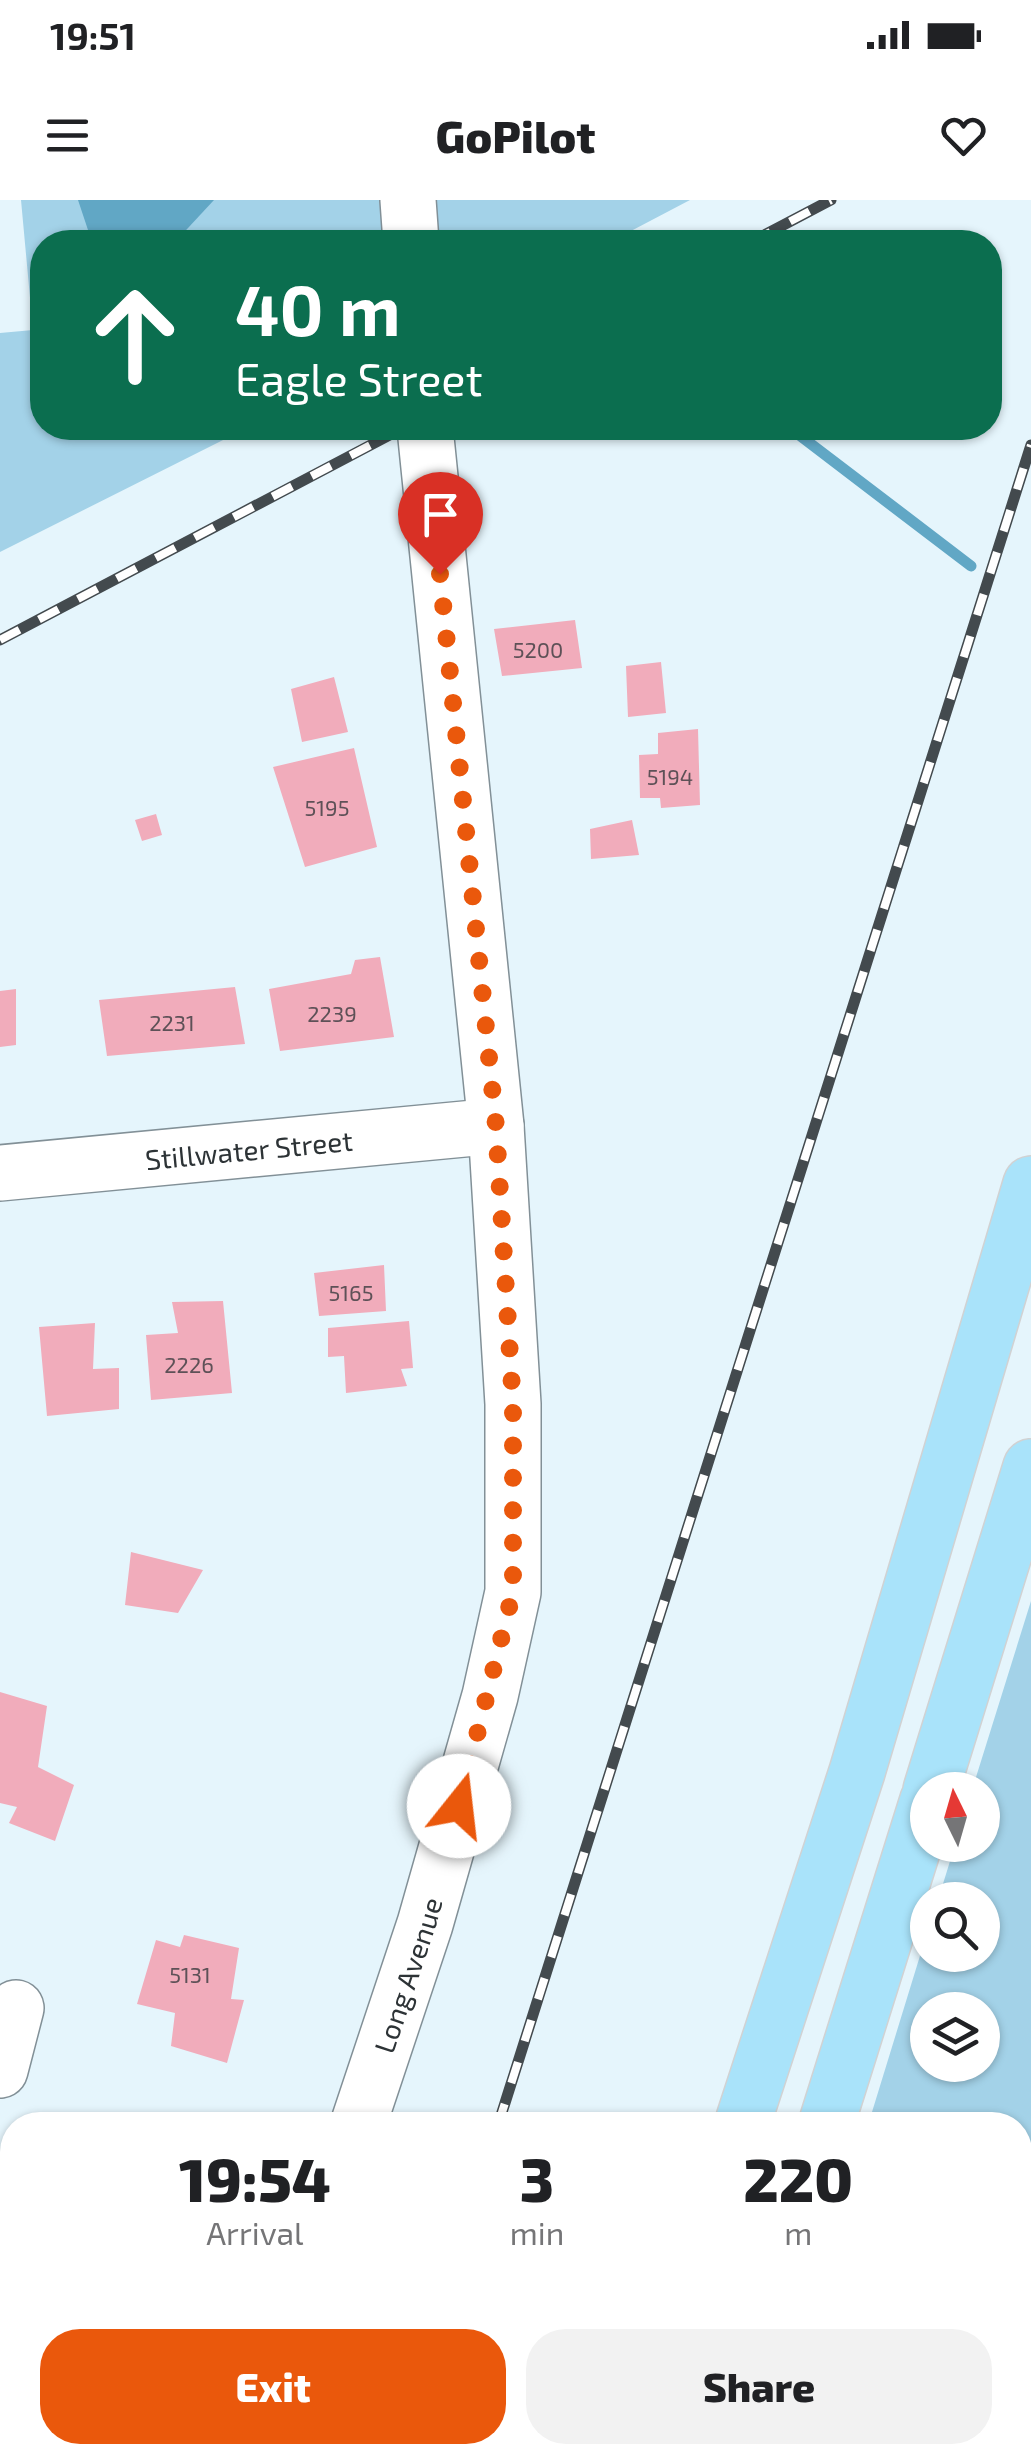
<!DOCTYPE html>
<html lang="en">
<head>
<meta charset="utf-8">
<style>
	:root { --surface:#fff; --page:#f2f2f2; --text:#202124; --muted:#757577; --accent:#ea580c }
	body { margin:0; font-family:"Exo 2",sans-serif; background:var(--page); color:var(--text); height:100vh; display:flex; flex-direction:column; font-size:38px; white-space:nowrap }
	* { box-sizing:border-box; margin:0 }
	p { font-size:32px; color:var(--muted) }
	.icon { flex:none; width:55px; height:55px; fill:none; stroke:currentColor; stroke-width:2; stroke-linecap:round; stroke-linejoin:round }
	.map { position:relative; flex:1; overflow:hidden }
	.drawer { position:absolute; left:0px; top:1912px; width:1032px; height:352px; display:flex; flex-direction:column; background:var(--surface); border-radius:40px 40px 0 0; box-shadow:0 2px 8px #0004 }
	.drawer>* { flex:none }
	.banner { position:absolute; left:30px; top:30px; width:972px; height:210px; border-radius:40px; box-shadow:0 2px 8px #0004; background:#0b6e4f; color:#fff; overflow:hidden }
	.needle { width:65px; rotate:355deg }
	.tools { position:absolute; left:910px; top:1572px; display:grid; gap:20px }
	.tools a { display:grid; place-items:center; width:90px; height:90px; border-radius:50%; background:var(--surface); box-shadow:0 2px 8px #0004; font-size:50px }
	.pin { position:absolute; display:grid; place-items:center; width:85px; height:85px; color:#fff; margin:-102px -42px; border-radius:50% 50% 50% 0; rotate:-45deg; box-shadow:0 0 10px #0007 }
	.pin .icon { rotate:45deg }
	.me { position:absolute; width:110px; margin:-55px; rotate:16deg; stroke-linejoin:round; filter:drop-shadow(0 0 8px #0008) }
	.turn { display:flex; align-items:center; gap:35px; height:210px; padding:0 40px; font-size:45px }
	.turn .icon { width:130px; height:130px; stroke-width:2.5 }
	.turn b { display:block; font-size:70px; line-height:85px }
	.eta { display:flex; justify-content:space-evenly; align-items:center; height:170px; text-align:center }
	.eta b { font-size:60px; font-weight:800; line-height:70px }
	.cta { display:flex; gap:20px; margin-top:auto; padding:20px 40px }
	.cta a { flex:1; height:115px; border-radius:40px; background:var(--accent); color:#fff; font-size:40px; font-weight:800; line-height:115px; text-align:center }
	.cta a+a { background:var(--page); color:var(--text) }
	.status { display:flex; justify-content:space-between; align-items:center; height:70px; padding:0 50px; background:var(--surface); direction:ltr }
	.status svg { height:28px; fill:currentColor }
	header { display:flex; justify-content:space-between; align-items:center; height:130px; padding:0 40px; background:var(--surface); font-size:45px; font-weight:800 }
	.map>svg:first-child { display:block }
	.green { fill:#a3d2e8; fill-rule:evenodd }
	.water { fill:#61a7c5 }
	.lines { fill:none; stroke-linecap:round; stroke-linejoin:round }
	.stream { stroke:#61a7c5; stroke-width:11 }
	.building { fill:#f1acbb }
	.minor-casing { stroke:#829097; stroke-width:58 }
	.major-casing { stroke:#d1d2d3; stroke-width:58 }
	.minor { stroke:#fff; stroke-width:55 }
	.major { stroke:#a9e3fa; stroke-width:55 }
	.rail-casing { stroke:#434a4e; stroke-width:11 }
	.rail { stroke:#fff; stroke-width:8; stroke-dasharray:22; stroke-linecap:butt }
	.route { stroke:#ea580c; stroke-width:18; stroke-dasharray:0 32.4 }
	.labels { text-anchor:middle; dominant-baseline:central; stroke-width:8; stroke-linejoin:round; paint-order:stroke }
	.number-label { font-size:22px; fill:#5e5157 }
	.street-label { font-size:28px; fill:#2d3336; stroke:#fff }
</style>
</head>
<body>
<div class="status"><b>19:51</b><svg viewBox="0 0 49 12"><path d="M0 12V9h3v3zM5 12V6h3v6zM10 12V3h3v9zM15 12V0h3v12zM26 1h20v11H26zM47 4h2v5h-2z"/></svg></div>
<header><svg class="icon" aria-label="menu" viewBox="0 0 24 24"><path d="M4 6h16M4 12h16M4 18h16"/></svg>GoPilot<svg class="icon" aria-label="heart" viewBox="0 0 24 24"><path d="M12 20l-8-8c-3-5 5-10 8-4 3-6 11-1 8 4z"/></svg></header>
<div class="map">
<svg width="1031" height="2263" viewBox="0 0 1031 2263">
	<rect width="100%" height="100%" fill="#e5f5fc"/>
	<path class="green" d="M21,0H385L389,42H42V228H247L0,352V133L33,130Z
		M432,0H690L610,42H436Z
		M1031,1401V2089L1020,2090V1925H868L927,1733L928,1755H982V1700H938L955,1645H982V1590H972ZM982,1810V1865H928V1810Z
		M766,2253H879V2263H763Z"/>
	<path class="water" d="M78,0H214L175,42H92Z"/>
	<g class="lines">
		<path class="stream" d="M790,228L971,366"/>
	</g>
	<path class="building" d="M575,420L582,468L502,476L494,429Z
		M661,462L666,513L628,517L626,466Z
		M334,477L348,532L302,542L291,489Z
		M698,529L700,605L661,608L660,598H640L639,555L658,554V533Z
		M354,548L377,647L305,667L273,567Z
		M156,614L162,635L142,641L135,620Z
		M632,620L639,655L591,659L590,629Z
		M380,757L394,837L280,851L269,789L351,774L355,760Z
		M235,787L245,844L107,856L99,800Z
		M16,789V845L0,847V791Z
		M384,1065L386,1111L319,1116L314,1073Z
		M223,1101L232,1193L151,1200L146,1135L178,1133L172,1102Z
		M409,1121L413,1168L401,1169L407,1186L346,1193L344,1156L328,1157V1128Z
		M95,1123L93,1169L119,1168V1209L47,1216L39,1127Z
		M131,1352L203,1370L178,1413L125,1405Z
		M0,1492L47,1506L38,1567L74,1585L55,1641L9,1623L17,1607L0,1603Z
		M184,1735L239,1748L231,1799L244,1800L227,1863L171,1846L175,1813L137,1804L156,1740L180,1747Z
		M945,2252H996V2259L946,2263Z"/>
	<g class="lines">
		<defs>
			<g id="minor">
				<path d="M408,0L411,42"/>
				<path id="s1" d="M0,973L496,926"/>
				<path d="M0,1870L16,1808"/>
				<path id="s2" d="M358,1925L425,1724L490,1496L513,1392V1204L496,926L425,228"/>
				<path d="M256,2263L259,2252"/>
			</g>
			<path id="major" d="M931,1590L1031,1267
				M742,1925L857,1572L1031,984
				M826,1925L928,1600
				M634,2263L637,2252
				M720,2263L724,2252"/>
		</defs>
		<use href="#minor" class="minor-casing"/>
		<use href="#major" class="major-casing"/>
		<use href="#minor" class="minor"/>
		<use href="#major" class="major"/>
		<defs>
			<path id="rail" d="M751,42L831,0
				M0,440L403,228
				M498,1925L1031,245
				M390,2263L393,2252"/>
		</defs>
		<use href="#rail" class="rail-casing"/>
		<use href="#rail" class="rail"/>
	</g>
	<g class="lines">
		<path class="route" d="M440,374L496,926L513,1204V1392L459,1606"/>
	</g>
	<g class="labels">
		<g class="number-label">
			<text x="538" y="449">5200</text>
			<text x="670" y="576">5194</text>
			<text x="327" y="607">5195</text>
			<text x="332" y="813">2239</text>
			<text x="172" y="822">2231</text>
			<text x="351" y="1092">5165</text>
			<text x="189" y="1164">2226</text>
			<text x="190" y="1774">5131</text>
		</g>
		<g class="street-label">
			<text stroke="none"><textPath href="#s1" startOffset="250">Stillwater Street</textPath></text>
			<text stroke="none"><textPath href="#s2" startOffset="158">Long Avenue</textPath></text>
		</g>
	</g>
</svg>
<div class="tools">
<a><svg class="needle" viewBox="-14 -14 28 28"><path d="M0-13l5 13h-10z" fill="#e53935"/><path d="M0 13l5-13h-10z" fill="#757577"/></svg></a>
<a><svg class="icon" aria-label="search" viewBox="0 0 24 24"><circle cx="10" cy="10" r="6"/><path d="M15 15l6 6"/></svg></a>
<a><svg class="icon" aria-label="layers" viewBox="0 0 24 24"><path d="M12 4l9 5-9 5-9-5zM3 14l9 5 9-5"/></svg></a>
</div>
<div class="pin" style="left:440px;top:374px;background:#d93025"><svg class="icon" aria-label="arrive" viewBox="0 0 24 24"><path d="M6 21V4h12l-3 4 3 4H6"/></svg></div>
<svg class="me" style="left:459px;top:1606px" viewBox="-20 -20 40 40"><circle r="19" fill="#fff"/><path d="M0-13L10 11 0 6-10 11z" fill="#ea580c"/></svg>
<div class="banner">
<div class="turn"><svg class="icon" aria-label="ahead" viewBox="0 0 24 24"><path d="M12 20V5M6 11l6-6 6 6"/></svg><div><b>40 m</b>Eagle Street</div></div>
</div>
<section class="drawer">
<div class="eta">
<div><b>19:54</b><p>Arrival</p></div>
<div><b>3</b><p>min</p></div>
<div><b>220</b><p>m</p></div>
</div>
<div class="cta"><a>Exit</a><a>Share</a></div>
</section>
</div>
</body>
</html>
